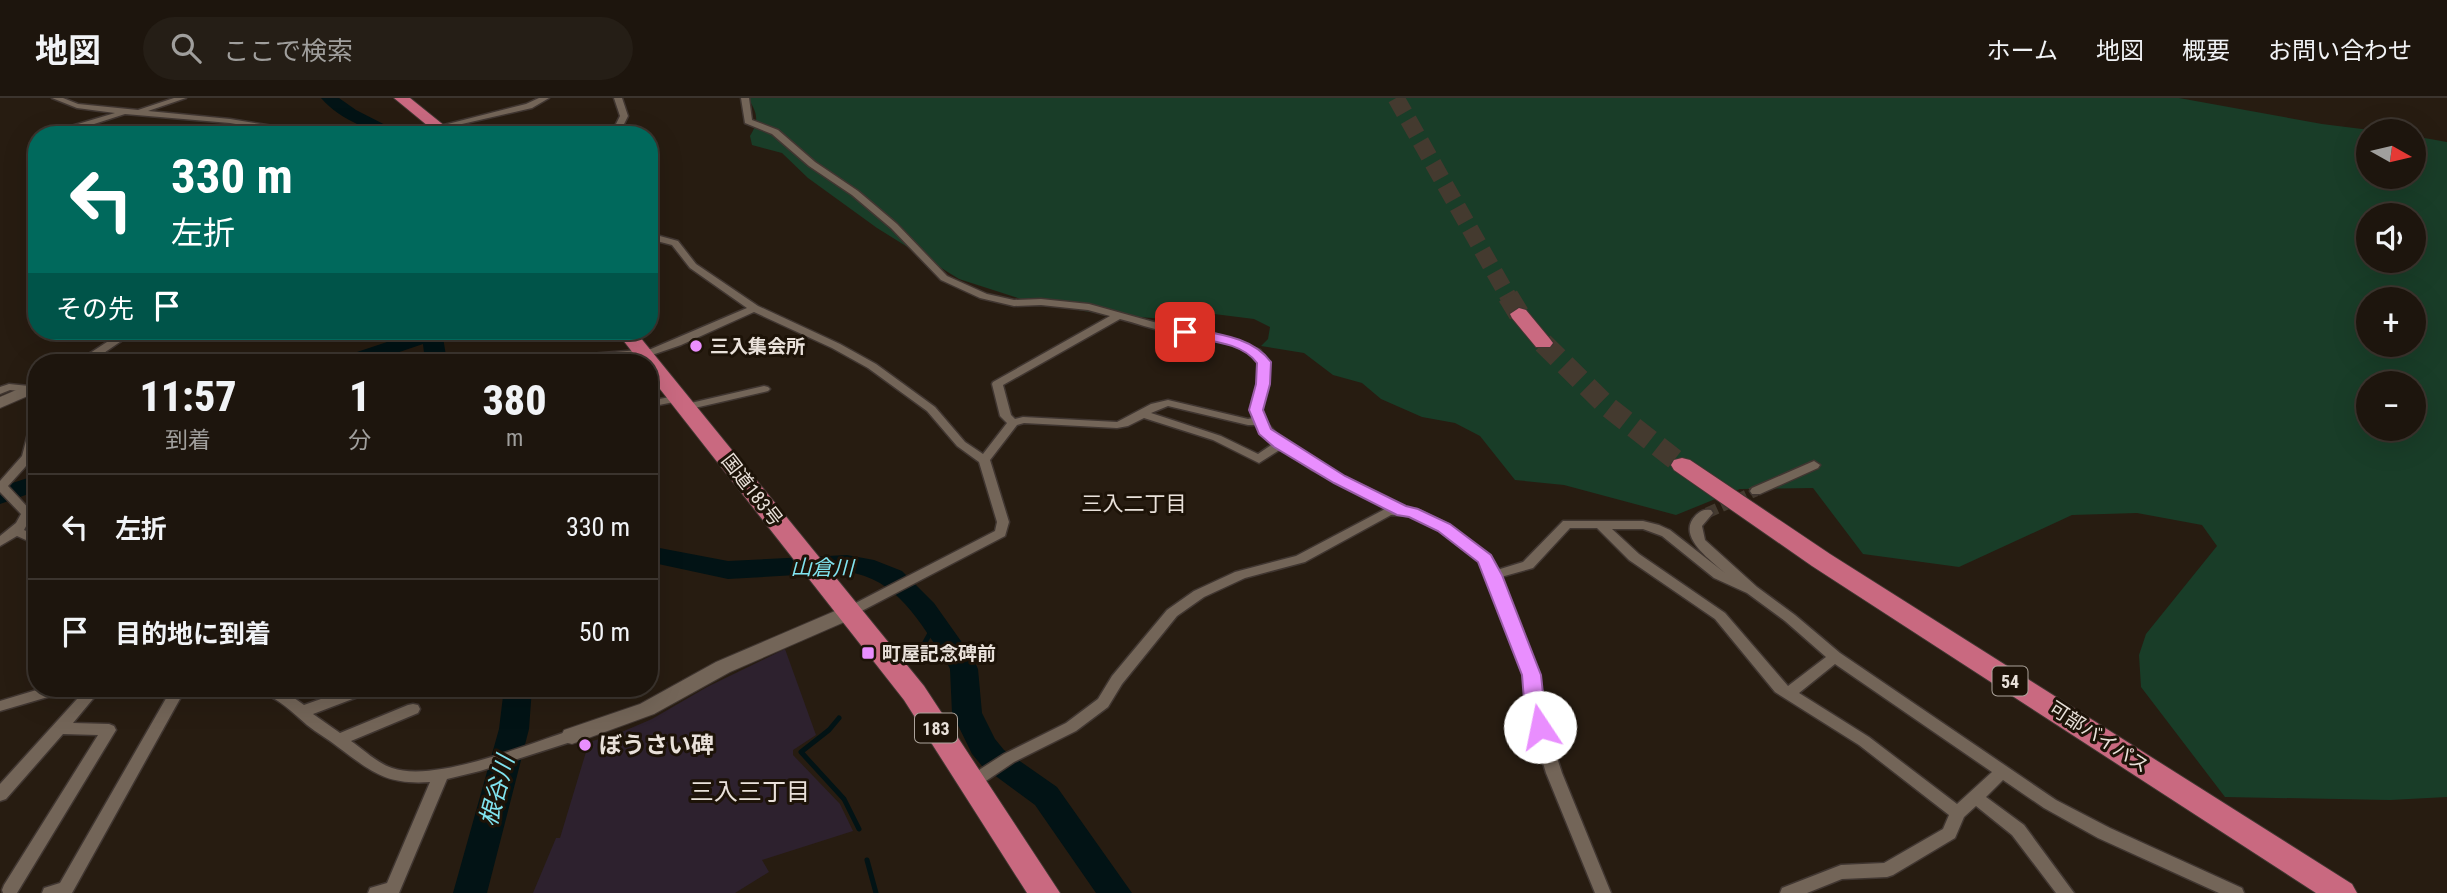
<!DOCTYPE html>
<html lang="ja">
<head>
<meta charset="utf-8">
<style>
	:root { --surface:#1d150d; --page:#251e16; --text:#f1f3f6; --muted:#a09f9d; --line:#3b342e }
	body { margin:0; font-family:"Roboto Condensed","Noto Sans JP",sans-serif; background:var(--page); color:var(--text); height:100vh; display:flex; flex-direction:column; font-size:26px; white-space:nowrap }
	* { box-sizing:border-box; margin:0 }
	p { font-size:23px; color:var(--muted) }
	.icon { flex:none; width:38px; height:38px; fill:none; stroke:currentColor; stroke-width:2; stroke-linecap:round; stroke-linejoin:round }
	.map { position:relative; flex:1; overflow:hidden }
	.details { position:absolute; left:28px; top:256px; width:630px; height:343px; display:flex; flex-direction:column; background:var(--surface); border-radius:28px; box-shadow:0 7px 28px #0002,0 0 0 2px var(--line) }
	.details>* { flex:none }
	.guide { position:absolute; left:28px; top:28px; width:630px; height:214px; border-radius:28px; box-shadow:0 7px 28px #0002,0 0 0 2px var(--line); background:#00695c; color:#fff; overflow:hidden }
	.needle { width:46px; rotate:98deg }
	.buttons { position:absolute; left:2356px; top:21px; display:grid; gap:14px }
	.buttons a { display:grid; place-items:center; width:70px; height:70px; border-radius:50%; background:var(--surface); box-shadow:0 7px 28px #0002,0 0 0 2px var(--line); font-size:35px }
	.pin { position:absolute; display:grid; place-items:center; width:60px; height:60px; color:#fff; margin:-30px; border-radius:14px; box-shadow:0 4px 10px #0006 }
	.me { position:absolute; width:77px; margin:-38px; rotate:349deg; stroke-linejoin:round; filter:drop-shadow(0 0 5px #0008) }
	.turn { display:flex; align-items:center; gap:24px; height:147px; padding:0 28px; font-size:32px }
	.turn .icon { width:91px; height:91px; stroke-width:2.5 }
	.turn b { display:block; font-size:49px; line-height:60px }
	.then { display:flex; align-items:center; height:66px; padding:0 28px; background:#0003; gap:14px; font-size:26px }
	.eta { display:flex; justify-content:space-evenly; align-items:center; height:119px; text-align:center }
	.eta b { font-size:42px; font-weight:800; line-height:49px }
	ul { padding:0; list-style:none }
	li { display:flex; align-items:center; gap:21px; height:105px; padding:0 28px; border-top:2px solid var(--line) }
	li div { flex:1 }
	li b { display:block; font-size:26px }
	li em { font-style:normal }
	header { display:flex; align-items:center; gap:42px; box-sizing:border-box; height:98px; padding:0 35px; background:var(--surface); border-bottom:2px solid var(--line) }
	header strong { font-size:33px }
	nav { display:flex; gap:38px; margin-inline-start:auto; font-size:24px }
	.search { width:490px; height:63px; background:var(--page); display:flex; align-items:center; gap:18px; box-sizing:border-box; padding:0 24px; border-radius:38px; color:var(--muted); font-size:26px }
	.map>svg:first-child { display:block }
	.education { fill:#2d212e }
	.green { fill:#193d28; fill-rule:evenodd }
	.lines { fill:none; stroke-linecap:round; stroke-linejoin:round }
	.stream { stroke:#021315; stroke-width:5 }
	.river { fill:#021315; fill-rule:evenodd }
	.street-tunnel { stroke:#443a2f; stroke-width:11; stroke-dasharray:11 5; stroke-linecap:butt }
	.highway-tunnel-far1 { stroke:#443a2f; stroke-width:17; stroke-dasharray:17 8; stroke-linecap:butt }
	.highway-tunnel { stroke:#443a2f; stroke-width:21; stroke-dasharray:21 10; stroke-linecap:butt }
	.street-casing { stroke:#403631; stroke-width:3 }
	.secondary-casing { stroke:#403631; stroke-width:2 }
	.highway-casing { stroke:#403631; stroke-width:2 }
	.street { fill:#736558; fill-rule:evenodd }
	.secondary { fill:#736558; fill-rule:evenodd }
	.highway { fill:#c96980; fill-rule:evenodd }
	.route { fill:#e98efe; stroke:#975ca5; stroke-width:2 }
	.poi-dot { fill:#e98efe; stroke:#1d1308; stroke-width:2.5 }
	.labels { text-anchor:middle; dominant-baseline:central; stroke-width:6; stroke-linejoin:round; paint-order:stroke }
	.shield { fill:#1d1308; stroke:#aca39b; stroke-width:2 }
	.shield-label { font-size:18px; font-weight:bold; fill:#e9e1da }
	.poi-label { font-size:19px; font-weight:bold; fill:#e9e1da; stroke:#1d1308; text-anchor:start }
	.street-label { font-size:19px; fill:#e9e1da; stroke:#1d1308 }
	.neighbourhood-label { font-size:21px; fill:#e9e1da; stroke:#1d1308 }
	.water-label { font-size:21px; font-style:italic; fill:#81e4f0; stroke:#1d1308 }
	.near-poi-label { font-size:23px; font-weight:bold; fill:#e9e1da; stroke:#1d1308; text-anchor:start }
	.near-water-label { font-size:24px; font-style:italic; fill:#81e4f0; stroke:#1d1308 }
	.near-neighbourhood-label { font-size:24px; fill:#e9e1da; stroke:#1d1308 }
</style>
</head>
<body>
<header>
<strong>地図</strong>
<div class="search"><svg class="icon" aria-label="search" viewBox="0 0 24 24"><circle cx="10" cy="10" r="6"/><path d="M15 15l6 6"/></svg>ここで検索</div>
<nav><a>ホーム</a><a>地図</a><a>概要</a><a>お問い合わせ</a></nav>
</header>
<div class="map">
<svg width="2447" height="795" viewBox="0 0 2447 795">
	<rect width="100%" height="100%" fill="#271c11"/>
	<path class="education" d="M785,551L816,637L793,652V657L840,706L853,733L762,762L769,774L735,795H533L556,740H560L589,644L617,636L652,621L707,589Z"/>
	<path class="green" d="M748,0H2179L2322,26L2378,33H2368V79H2413V38L2447,44V699L2390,702L2225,699L2141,589L2139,557L2146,536L2217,448L2202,427L2137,415L2072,417L1959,469L1863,456L1813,390L1740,391L1676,417L1564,387L1515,382L1480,338L1455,325L1422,319L1381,301L1362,285L1333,277L1304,255L1261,248L1268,241L1270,229L1254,221L1206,215L1196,223L1108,217L1030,204L959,181L877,130L808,80L782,55L752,47L750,38C759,23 758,16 748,0ZM2368,117H2413V163H2368ZM2368,201H2413V247H2368ZM2368,285H2413V331H2368Z"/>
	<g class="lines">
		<path class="stream" d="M918,557L934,528
			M839,620L829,632L801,654L844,701L859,731
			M867,762L876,795"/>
		<path class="river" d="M321,0H339L356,12L405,37C376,37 341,23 321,0Z
			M420,233H442L447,264H425L423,246L370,264H339L342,259Z
			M37,377V393L0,406V389Z
			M649,448L728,463L847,457L874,462L902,473L934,505L973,560L978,571L982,615L995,641L1004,652L1057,689L1132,795H1096L1035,707L982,668L972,656L952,615L950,571L946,563C920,525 897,480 847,474L728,481L649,464Z
			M504,590H532L529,631L487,795H453L499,631Z"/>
		<path class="street-tunnel" d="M1707,415L1756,393"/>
		<path class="highway-tunnel-far1" d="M1396,0L1509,200"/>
		<path class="highway-tunnel" d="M1508,198L1519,216
			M1543,245L1608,309L1682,367"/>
		<defs>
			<path id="street" d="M52,0H63L78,6L138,12L174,0H186L148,13L230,21L279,29L288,37H280L276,33L230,25L125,16L60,37H50L51,34L115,15L77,10Z
				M539,0H549L532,10L440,31L436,29L526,6Z
				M614,0H622L628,18L623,28L632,37H623L615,28L620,18Z
				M741,0H749L752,22L778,32L815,64L858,93L897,126L947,178L987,196L1014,202L1041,201L1089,206L1168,228L1211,234L1260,252L1269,264L1268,286L1262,312L1267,325L1279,338L1298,352L1345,380L1404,410L1417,411L1448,426L1490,458L1497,472L1523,464L1563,423H1643L1659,427L1670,432L1725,475C1711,462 1675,438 1696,417C1701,412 1705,411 1711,412L1713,415L1702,428L1705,442L1757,489L1795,517L1840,555L2056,702L2110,730L2242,790L2244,795H2219L2098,740L2044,710L2003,682L1986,699L2024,727L2074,795H2056L2012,737L1976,708L1964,719L1955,740L1893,777L1887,779L1842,781L1807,795H1780L1782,790L1841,767L1884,765L1943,731L1949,717L1859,647L1775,594L1715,521L1629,462L1597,430H1570L1533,470L1501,479L1538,577L1542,614L1562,675L1611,795H1595L1546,675L1528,614L1524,577L1487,477L1480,464L1440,432L1411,418L1391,417L1305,464L1245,480L1204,499L1177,518L1122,586L1108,609L1076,633L1014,664L977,689L971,691L965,689L963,685L965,681L1004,656L1066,625L1098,601L1112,578L1167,512L1194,493L1235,474L1296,458L1387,410L1312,372L1281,351L1259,365L1213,342L1144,320L1128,328L1117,330L1024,325L1017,327L990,362L1009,424L1005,438L854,517H844L842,514L844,511L995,433L997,424L979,364L957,348L927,313L868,270L832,250L754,214L681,247L652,257L560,264H517L518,262L651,251L747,210L690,170L672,147L649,141V135L678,143L696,166L758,208L840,246L876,266L935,309L965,344L983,356L1007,325L1000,318L992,286L993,284L1110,218L1088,212L1041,207L1014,208L980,200L941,182L891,130L852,97L809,68L772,36L745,25ZM1120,221C1136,225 1152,231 1168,234C1194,239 1241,242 1259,264L1258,286L1251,309L1253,320L1248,321L1168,302L1151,306L1117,324L1023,319L1015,321L1011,317L1003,287ZM1168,308L1248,327H1256L1274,345L1258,356L1221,338L1151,315ZM1612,431H1643L1662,438L1714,480L1747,495L1785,523L1826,559L1788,588L1725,515L1639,456ZM1835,566L1992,674L1957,706L1869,639L1799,595Z
				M124,233H136L95,261H87L86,259L87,257Z
				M9,286L29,288L35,291L29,294L10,292L0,296V289Z
				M764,288L768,289L770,291L768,293L686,312L680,309L682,307Z
				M680,297L684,298L686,300L684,302L649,309V303Z
				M37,321C37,361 34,359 8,388L33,415L24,432L37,438V447L17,438L0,448V438L16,425L21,416L0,394V383L22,358L31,324Z
				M1814,363L1820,367L1818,370L1760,396H1752L1750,393L1752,390Z
				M43,590H67L65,594L0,613V603Z
				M87,590H102L73,625L109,626L114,628L116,632L17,795H3L2,792L4,787L98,637L63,636L6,701L0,703V686Z
				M172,590H186L72,795H42L44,790L60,785Z
				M257,590H280L304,607L352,590H373L371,594L313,616L340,635L408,607L413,606L418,607L420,611L418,615L351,643C364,652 377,665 392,670C435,685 528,646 572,632L577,634L580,638L577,642L480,673L447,681L399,795H368L370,790L387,785L430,684C386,687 372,674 338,649C328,641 317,635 307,627C292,614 279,600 259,594Z"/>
			<path id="secondary" d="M443,29L449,32L447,34L418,37Z
				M91,254L96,256L99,259L96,262L74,264Z
				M37,283V294L0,310V299Z
				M849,507L856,509L859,514L856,519L730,574L654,616L572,646L564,644L561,638L564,632L640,606L716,564Z"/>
			<path id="highway" d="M394,0H410L456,37H439Z
				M1519,210L1526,212L1550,241L1553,245L1550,249H1536L1512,220L1510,216Z
				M616,233H635L924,588L1060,795H1027L904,602L649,277V264H640Z
				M1682,360L1690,362L1830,456L2352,786L2357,795H2316L1812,468L1674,372L1671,367L1674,362Z"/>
		</defs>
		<use href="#street" class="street-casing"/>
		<use href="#secondary" class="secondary-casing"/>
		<use href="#highway" class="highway-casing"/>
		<use href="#street" class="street"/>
		<use href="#secondary" class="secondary"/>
		<use href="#highway" class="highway"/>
	</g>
	<path class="route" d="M1185,230C1216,236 1252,238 1271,264L1270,286L1263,312L1271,331L1345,378L1406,408L1418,411L1450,426L1491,457L1502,477L1541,577L1545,614L1549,629L1547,634L1540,636L1533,634L1525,614L1522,577L1478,464L1438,433L1409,419L1397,417L1334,385L1274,349L1259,336L1249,312L1256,286L1257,265C1241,243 1205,243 1181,237L1179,234Z"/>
	<g class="poi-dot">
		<circle cx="696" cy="248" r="7"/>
		<rect x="861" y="548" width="14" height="14" rx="3.5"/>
		<circle cx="585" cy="647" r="7"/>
	</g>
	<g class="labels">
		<g class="shield">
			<rect x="1992.5" y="568.5" width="35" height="29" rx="5"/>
			<rect x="915" y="615.5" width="42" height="29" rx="5"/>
		</g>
		<g class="shield-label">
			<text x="2010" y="583">54</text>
			<text x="936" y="630">183</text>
		</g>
		<g class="poi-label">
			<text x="710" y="248">三入集会所</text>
			<text x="882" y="555">町屋記念碑前</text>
		</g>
		<g class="street-label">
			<text transform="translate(752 392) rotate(52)">国道183号</text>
			<text transform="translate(2099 639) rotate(33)">可部バイパス</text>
		</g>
		<g class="neighbourhood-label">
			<text x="1134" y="406">三入二丁目</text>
		</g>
		<g class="water-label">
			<text transform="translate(822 470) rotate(1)">山倉川</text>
		</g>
		<g class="near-poi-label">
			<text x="599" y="647">ぼうさい碑</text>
		</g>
		<g class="near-water-label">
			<text transform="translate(497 693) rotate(-75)">根谷川</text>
		</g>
		<g class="near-neighbourhood-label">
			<text x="750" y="694">三入三丁目</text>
		</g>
	</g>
</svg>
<div class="buttons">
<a><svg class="needle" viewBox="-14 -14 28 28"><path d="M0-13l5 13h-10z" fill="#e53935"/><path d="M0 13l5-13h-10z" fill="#a09f9d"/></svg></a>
<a><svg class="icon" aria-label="sound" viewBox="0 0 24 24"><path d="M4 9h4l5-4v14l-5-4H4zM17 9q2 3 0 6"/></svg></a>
<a>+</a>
<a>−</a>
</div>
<div class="pin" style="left:1185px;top:234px;background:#d93025"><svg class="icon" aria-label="arrive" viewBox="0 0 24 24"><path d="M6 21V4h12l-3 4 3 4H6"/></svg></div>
<svg class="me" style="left:1540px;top:629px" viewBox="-20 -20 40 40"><circle r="19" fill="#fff"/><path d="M0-13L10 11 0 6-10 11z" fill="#e98efe"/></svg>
<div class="guide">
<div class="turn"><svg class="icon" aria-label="left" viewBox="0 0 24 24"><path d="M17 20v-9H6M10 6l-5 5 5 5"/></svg><div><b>330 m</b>左折</div></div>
<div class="then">その先<svg class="icon" aria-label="arrive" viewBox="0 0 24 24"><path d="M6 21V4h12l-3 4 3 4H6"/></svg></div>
</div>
<section class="details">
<div class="eta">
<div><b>11:57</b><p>到着</p></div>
<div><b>1</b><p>分</p></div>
<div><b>380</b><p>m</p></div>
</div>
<ul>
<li><svg class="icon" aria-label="left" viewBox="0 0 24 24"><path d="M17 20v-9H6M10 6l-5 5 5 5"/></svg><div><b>左折</b></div><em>330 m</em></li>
<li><svg class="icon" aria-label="arrive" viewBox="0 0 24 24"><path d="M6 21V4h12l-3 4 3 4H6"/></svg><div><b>目的地に到着</b></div><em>50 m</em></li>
</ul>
</section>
</div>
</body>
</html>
